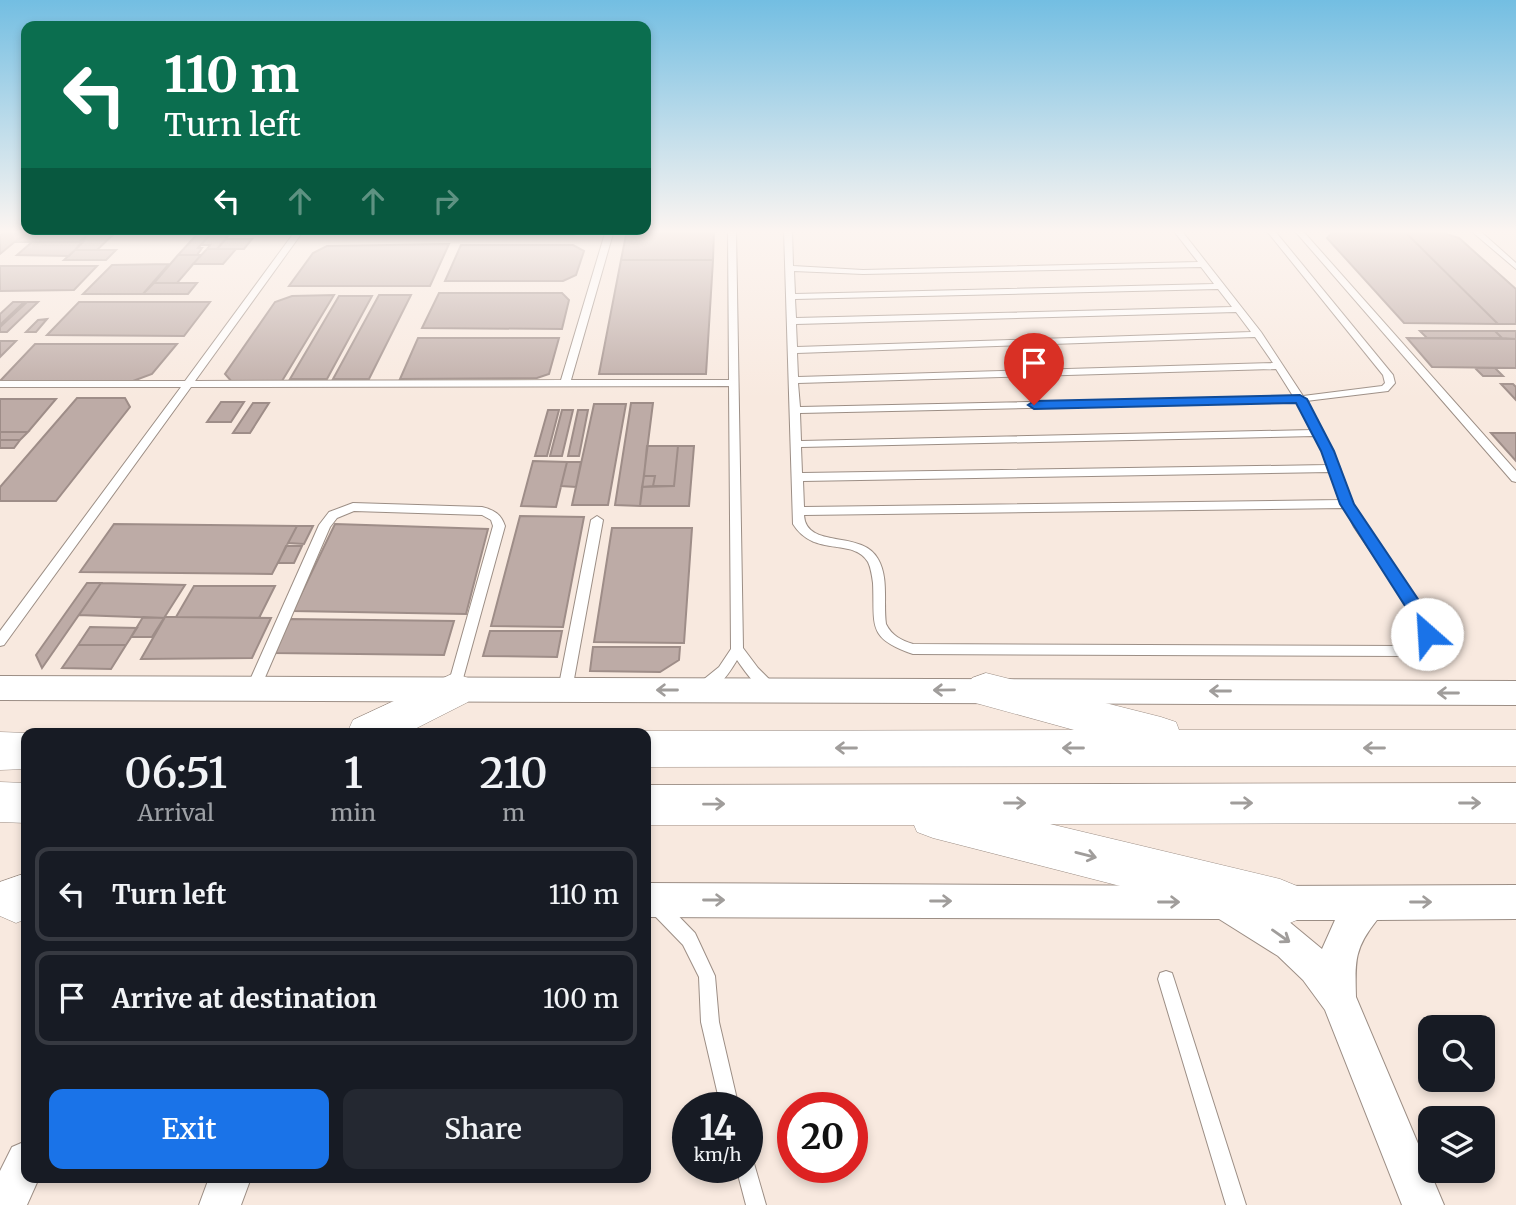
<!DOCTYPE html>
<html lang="en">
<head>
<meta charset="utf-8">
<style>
	:root { --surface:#171b24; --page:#242831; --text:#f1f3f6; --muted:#9ea1a6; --line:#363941; --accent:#1a73e8 }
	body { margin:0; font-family:Merriweather,serif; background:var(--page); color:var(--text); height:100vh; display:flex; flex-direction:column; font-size:26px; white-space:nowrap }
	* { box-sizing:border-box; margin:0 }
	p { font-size:23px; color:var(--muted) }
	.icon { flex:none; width:38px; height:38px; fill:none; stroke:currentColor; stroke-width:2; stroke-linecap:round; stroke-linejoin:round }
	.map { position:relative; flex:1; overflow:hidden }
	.drawer { position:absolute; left:21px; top:728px; width:630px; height:455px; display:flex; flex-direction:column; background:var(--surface); border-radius:14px; box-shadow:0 4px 10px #0003 }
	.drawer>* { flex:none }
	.guide { position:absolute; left:21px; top:21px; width:630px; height:214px; border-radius:14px; box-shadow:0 4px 10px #0003; background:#0b6e4f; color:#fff; overflow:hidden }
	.buttons { position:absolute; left:1418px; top:1015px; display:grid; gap:14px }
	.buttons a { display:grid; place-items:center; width:77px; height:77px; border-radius:14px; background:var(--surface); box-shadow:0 4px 10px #0003; font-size:35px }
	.speed { position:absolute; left:672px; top:1092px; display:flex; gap:14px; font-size:35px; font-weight:700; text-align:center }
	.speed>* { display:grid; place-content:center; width:91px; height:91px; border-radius:50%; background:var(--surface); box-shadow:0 4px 10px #0003; line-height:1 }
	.speed small { font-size:18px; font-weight:400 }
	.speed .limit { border:10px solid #d22; background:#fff; color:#111 }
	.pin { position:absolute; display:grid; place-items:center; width:60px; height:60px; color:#fff; margin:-72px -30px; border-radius:50% 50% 50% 0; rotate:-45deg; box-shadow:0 0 7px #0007 }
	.pin .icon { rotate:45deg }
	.me { position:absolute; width:77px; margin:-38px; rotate:334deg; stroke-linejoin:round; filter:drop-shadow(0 0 5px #0008) }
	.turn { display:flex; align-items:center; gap:24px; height:147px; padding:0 28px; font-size:32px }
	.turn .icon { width:91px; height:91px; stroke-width:2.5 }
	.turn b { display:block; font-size:49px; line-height:60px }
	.lanes { display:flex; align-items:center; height:66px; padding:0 28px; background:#0003; justify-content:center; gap:35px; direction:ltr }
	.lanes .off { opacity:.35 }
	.eta { display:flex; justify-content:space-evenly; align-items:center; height:119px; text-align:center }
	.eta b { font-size:42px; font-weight:600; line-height:49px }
	.primary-button { display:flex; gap:14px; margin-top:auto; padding:14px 28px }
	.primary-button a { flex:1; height:80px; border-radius:14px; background:var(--accent); color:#fff; font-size:28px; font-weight:600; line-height:80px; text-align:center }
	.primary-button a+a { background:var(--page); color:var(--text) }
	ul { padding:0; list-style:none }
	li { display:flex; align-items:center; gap:21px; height:94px; margin:0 14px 10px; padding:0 14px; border:4px solid var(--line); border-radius:14px }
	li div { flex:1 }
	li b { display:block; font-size:26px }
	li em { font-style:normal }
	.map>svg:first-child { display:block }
	.building { fill:#bdaba6; stroke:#9e8d88; stroke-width:2 }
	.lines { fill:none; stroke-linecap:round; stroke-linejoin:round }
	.service-casing { stroke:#9c8e85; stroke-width:2 }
	.minor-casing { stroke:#9c8e85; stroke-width:2 }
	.secondary-casing { stroke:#9c8e85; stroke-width:1 }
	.service { fill:#fff; fill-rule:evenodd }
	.minor { fill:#fff; fill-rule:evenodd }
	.secondary { fill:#fff; fill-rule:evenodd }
	.oneway { stroke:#a09d9b }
	.route { fill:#1a73e8; stroke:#114b97; stroke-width:2 }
</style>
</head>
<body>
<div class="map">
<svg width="1516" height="1205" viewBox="0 0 1516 1205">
	<rect width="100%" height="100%" fill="#f8e9df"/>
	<path class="building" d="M10,230H29L0,254V235Z
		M31,230H92L79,242H17Z
		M92,230H118L97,250H75Z
		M167,230H201L196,235H162Z
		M201,230H214L198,248H202L197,255H178Z
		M214,230H233L217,249H207L210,245H201Z
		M332,230H587L573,235L336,234Z
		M627,230H714L713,260H621Z
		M1405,232H1440L1459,238L1516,289V324H1498Z
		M1405,232L1498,324L1404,323L1327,238L1332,233Z
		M226,239H252L244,249H217Z
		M32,242H83L69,256L17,255Z
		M449,244L430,286H289L313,253L327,246Z
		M461,245H573L584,251L576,275L563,281H445Z
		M207,249H236L223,264H193Z
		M75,250H116L106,260H64Z
		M178,255H201L177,283H154Z
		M621,260H713L706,374H599Z
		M169,264L143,294H83L112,265Z
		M0,266H97L74,290L0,291Z
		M154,283H197L188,294H143Z
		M439,293H562L569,300L562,329L422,328Z
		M334,295L282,381L232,382L225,374L275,302L292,296Z
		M379,295H411L369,379H333Z
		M339,296H372L327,379H290Z
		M13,302H24L0,325V314Z
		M27,302H38L7,332H0V327Z
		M79,302H210L184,336L47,335Z
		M47,319L36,332H26L38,320Z
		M1420,331H1495L1502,338H1427Z
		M1495,331H1516V339L1502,338Z
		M418,338H559L549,374L537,378L400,379Z
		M1407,338L1516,339V368L1432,367Z
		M0,341H16L0,357Z
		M35,344H177L152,374L133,381H0Z
		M1475,368H1495L1503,376H1483Z
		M1501,384H1513L1516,387V400Z
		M77,398H125L130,407L56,501H0V487Z
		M0,399H56L28,432H0Z
		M221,402H244L231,422H207Z
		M253,403H269L250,433H233Z
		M631,403H653L640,506L615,505Z
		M594,404H626L608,505H572Z
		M548,410H559L547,456H535Z
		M562,410H573L562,456H550Z
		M578,410H588L579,456H568Z
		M0,432H28L20,440H0Z
		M1491,433H1516V461Z
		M0,440H20L14,448H0Z
		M647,446H678L674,486H653L655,476H644Z
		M678,446H694L689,506H640L642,487L674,486Z
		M533,461L567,462L556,507L521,506Z
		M567,462H581L576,487L561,486Z
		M644,476H655L653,486L642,487Z
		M520,516L584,517L563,627L491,626Z
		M114,524L297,526L272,574L80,572Z
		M335,524L488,529L466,614L293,611Z
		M297,526H313L304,544L288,543Z
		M612,528H692L684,643L594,642Z
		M286,546H302L294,563H278Z
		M87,583H101L42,668L36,655Z
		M101,583L185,585L164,618L79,615Z
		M194,586H275L259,618L176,617Z
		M143,617L164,618L152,637H131Z
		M165,617H176L271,618L252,658L141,659Z
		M290,619L454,621L444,655L274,653Z
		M90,627L137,628L126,645H78Z
		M490,631H562L557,657L483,656Z
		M78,645H126L111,669L62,668Z
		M593,647H680L679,660L660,672L590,671Z"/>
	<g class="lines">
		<defs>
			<path id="service" d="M296,230H304L195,381L561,380L606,230H614L571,380H729L728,230H736L743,648L758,668L778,688L776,692C760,696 745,671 737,660C730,672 715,696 698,692L696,688L698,684L719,667L731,649L729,386L191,387L4,645L0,646V631L181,387H0V381H185Z
				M784,230H792L793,266L863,270L1198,262L1173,230H1181L1261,332L1303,396L1382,386L1385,383L1383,375L1266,230H1274L1393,375L1395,383L1388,391L1306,401L1324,433L1340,468L1345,487L1363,523L1428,618L1433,634L1425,650L1403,656L913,654C866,638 875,625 873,583C872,576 871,568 868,562C853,537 814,558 793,524ZM1201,267L1214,284L795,294L794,271L863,274ZM1218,289L1232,307L796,318L795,299ZM1236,312L1251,332L797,347L796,324ZM1255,337L1273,363L798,377L797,353ZM1276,369L1293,396L800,407L798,383ZM1297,402L1312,430L801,441L800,413ZM1315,436L1328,465L802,473L801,447ZM1331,472L1341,500L804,507L803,481ZM1345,508L1354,527L1416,619L1421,634L1416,642L1403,646L913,644C901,640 892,636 886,624C883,603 889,578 878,559C862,529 806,550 804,515Z
				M1294,230H1302L1516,471V482L1512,481Z
				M1470,230H1479L1516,263V269Z
				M353,503L482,507C494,510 501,514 505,526L459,693L454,695L449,693L447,689L493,526L491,520L482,515L354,511L337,518L330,527L260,689L258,693L253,695L248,693L246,689L319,525L329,512Z
				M597,516L603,520L572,690L570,694L565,696L560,694L558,690L591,520Z
				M658,899L664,901L695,933L715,976L719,1022L739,1108H721L701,1022L699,977L683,945L652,913L650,907L652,901Z
				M1166,971L1172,973L1174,979L1246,1205H1226L1158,979L1160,973Z
				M747,1158L753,1160L766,1205H746L736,1167H747Z"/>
			<path id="minor" d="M0,676L1516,681V705L0,700Z
				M646,883L1218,886L1254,901L1258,891L1270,886L1516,885V919L1377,920C1354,949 1355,961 1356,997L1444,1205H1402L1325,1010L1303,980L1278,956L1219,919L646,917ZM1287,920H1335L1322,949Z
				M26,1141V1178H39L27,1205H0V1171L12,1147Z
				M209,1178H251L241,1205H199Z"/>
			<path id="secondary" d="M454,673L468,678L474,690L468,702L407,733H347L353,720Z
				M986,673L1161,717L1176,722L1179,730H1516V766L646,767V733H638L646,731L1074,730L972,702L966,690L972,678Z
				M0,732L28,733L26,769L0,770Z
				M0,782L26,783V823L0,822Z
				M1516,783V823L1050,824L1280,879L1297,886L1304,903L1297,920L1280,927L933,838L917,832L914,825H646V785Z
				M26,873V919L16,923L0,916V882Z"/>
		</defs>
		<use href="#service" class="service-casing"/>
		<use href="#minor" class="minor-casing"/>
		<use href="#secondary" class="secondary-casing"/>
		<use href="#service" class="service"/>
		<use href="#minor" class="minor"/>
		<use href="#secondary" class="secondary"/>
	</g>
	<defs><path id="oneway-shaft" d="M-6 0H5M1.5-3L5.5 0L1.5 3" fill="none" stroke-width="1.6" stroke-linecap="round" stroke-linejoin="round" transform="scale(1.75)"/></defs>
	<g class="oneway">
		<use href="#oneway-shaft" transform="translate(667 690) rotate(180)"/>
		<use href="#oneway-shaft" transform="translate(944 690) rotate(179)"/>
		<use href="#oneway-shaft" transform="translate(1220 691) rotate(-180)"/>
		<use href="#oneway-shaft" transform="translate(1448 693) rotate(-180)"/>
		<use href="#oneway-shaft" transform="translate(846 748) rotate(180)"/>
		<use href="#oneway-shaft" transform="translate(1073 748) rotate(180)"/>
		<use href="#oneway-shaft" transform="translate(1374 748) rotate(-180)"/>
		<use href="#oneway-shaft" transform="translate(1015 803)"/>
		<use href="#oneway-shaft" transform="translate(1242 803)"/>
		<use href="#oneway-shaft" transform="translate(1470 803)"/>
		<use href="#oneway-shaft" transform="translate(714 804) rotate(-1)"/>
		<use href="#oneway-shaft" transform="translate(1086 855) rotate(14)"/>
		<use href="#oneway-shaft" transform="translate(714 900)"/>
		<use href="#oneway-shaft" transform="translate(941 901)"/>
		<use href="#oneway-shaft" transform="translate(1169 902)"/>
		<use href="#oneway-shaft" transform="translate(1421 902)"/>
		<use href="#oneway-shaft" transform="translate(1281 936) rotate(35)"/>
	</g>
	<linearGradient id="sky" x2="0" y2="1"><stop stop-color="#73bee2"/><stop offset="0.58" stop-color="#fcf5f1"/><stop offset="1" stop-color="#fcf5f1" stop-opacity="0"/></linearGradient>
	<rect width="1516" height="399" fill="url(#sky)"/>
	<path class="route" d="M1300,395L1307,399L1334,451L1354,504L1428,614L1435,634L1433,638H1421L1414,620L1340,504L1321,451L1296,403L1034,409L1028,405L1034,401Z"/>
</svg>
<div class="buttons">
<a><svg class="icon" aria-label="search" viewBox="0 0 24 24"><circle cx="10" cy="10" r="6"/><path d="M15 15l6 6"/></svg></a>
<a><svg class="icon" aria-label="layers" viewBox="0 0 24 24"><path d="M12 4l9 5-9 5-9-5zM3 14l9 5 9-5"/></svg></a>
</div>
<div class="speed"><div>14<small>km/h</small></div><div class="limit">20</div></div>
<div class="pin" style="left:1034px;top:405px;background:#d93025"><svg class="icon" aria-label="arrive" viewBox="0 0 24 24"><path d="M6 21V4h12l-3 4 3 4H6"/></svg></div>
<svg class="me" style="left:1427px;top:634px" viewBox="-20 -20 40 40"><circle r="19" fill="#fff"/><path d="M0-13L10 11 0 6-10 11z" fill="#1a73e8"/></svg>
<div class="guide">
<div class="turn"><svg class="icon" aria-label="left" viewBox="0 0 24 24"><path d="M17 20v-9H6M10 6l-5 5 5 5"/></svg><div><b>110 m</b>Turn left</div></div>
<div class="lanes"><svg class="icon" aria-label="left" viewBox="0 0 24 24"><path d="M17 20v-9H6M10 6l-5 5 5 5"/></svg><svg class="icon off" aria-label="ahead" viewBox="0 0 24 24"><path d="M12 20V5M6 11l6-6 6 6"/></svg><svg class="icon off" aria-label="ahead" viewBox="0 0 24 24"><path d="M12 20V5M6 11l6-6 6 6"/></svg><svg class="icon off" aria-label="right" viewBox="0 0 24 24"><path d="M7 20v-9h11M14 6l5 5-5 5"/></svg></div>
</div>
<section class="drawer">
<div class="eta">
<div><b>06:51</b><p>Arrival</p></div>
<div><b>1</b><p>min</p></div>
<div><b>210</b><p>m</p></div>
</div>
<ul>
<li><svg class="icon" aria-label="left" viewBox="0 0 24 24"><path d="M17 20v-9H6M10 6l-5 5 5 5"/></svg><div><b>Turn left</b></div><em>110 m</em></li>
<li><svg class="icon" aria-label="arrive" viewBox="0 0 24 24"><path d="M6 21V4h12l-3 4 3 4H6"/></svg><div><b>Arrive at destination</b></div><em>100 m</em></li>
</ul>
<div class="primary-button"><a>Exit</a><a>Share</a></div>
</section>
</div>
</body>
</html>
